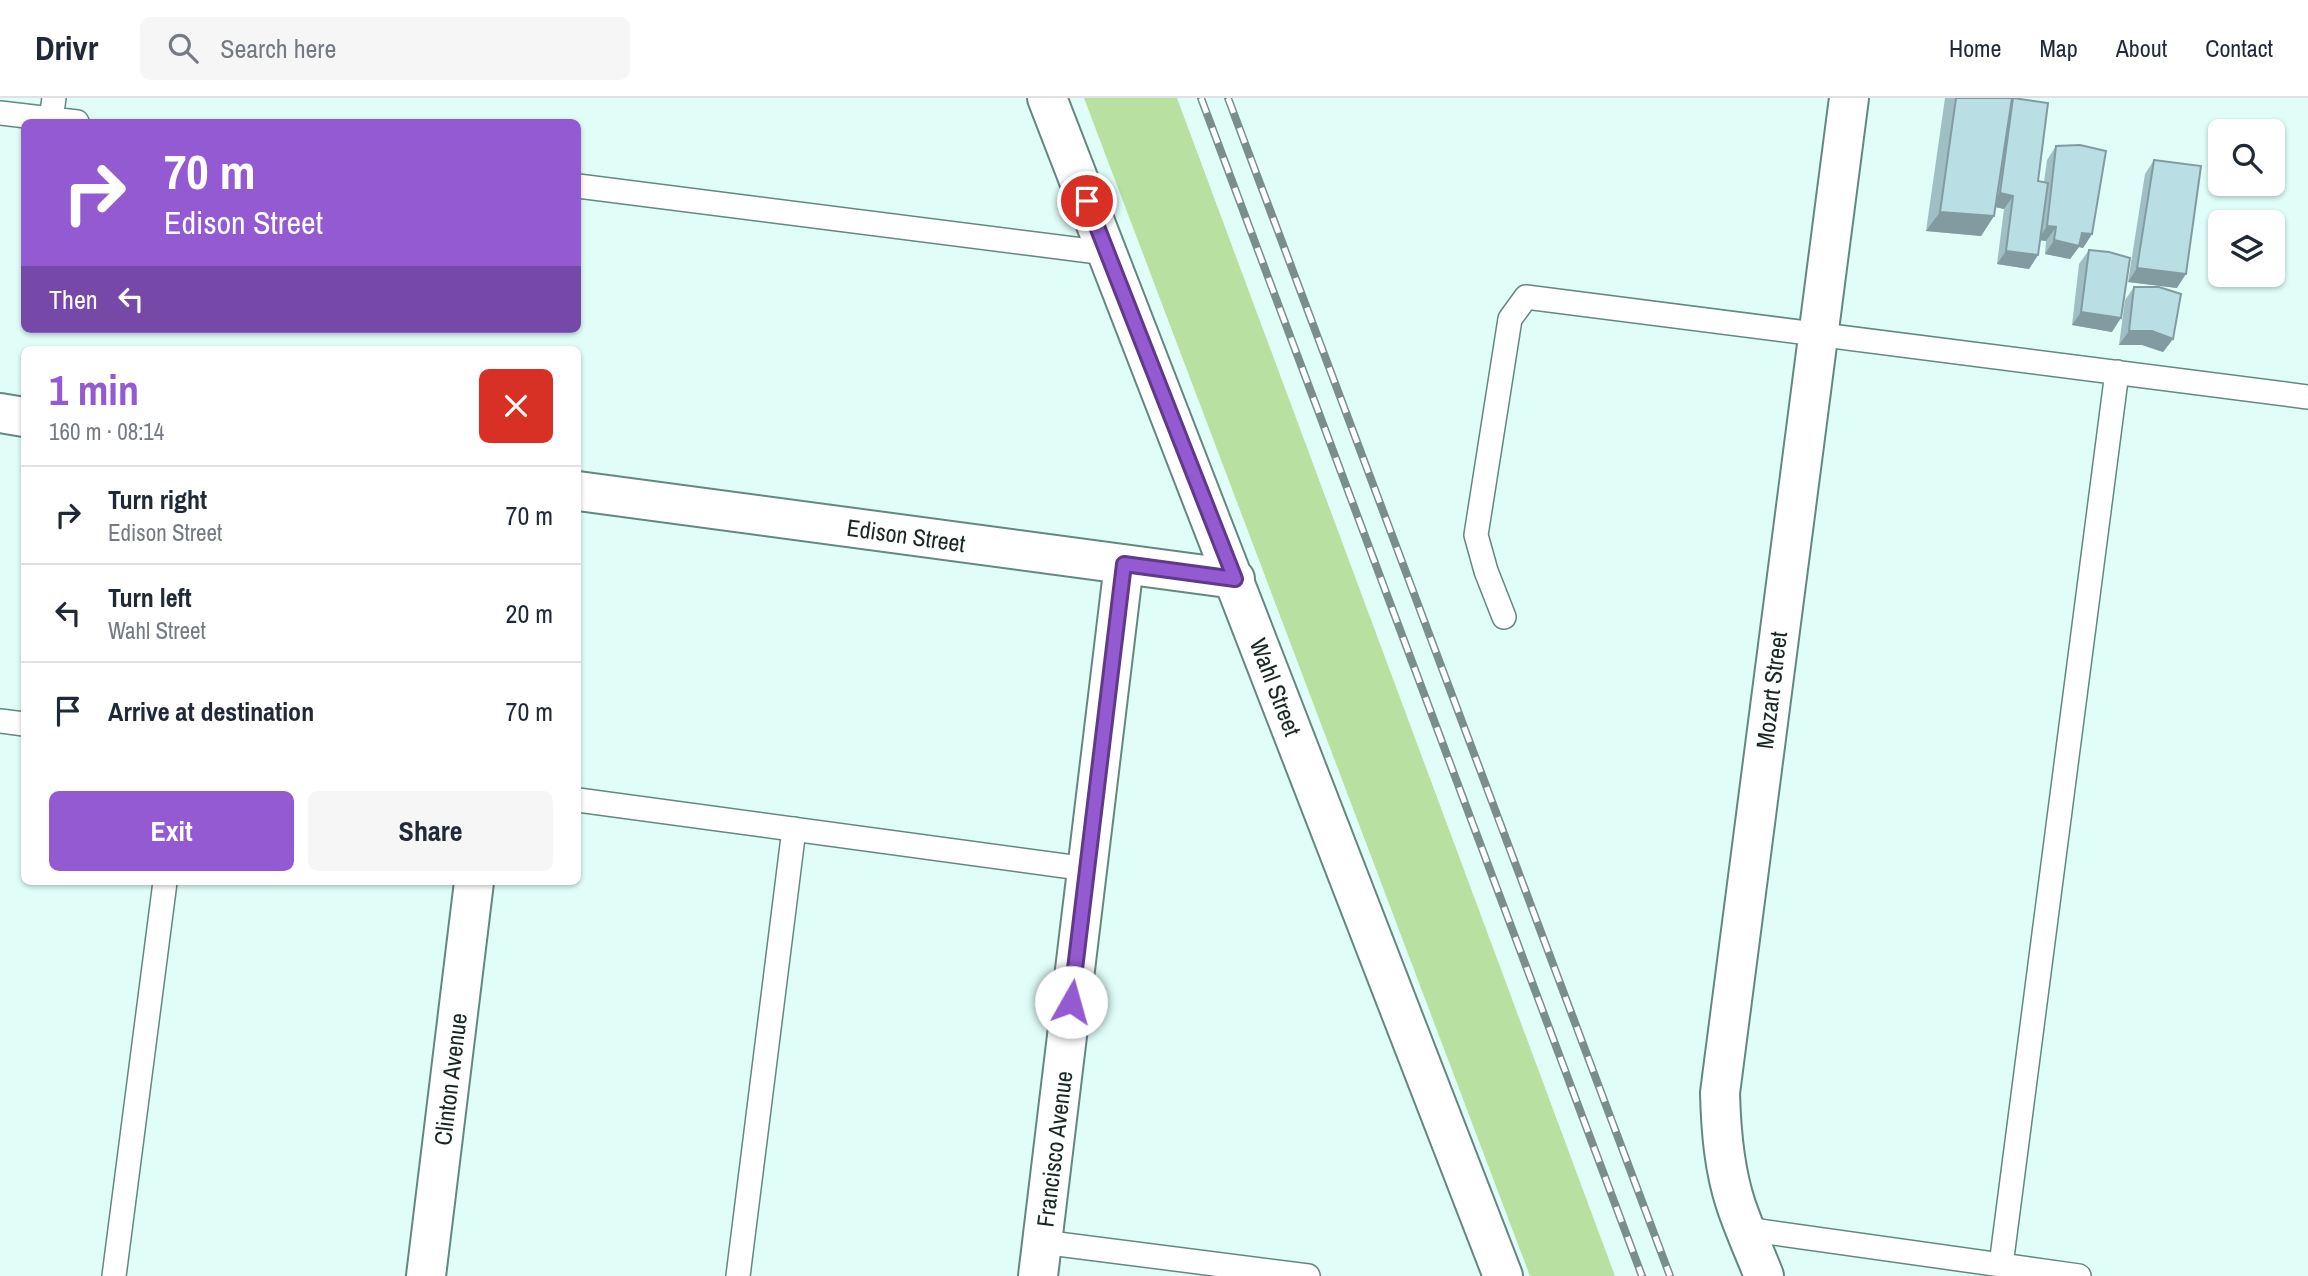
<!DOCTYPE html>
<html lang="en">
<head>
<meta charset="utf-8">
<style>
	:root { --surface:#fff; --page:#f6f6f7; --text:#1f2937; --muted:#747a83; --line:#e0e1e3; --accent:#945ad1 }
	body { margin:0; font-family:"Archivo Narrow",sans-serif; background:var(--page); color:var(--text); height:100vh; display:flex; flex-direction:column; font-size:26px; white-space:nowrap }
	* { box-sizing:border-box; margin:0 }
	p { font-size:23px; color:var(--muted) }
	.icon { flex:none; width:38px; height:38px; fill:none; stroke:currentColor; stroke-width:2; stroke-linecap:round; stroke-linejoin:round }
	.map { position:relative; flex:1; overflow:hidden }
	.sheet { position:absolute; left:21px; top:248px; width:560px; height:539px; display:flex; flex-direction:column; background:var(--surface); border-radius:10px; box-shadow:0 2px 5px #0004 }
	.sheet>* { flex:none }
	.hud { position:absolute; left:21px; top:21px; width:560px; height:214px; border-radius:10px; box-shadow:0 2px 5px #0004; background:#945ad1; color:#fff; overflow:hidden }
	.controls { position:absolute; left:2208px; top:21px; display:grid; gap:14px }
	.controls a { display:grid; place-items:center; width:77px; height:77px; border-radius:10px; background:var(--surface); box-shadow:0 2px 5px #0004; font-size:35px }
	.pin { position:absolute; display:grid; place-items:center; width:60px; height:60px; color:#fff; margin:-30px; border:4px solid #fff; border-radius:50%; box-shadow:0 2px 7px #0007 }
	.me { position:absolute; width:77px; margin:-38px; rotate:7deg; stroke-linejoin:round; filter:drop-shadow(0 0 5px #0008) }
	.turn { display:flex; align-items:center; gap:24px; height:147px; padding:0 28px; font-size:32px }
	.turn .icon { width:91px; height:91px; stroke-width:2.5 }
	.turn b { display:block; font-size:49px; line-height:60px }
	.then { display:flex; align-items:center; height:66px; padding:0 28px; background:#0003; gap:14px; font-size:26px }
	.round { display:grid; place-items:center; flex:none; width:74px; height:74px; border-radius:10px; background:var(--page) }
	.head { display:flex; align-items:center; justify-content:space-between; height:119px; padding:0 28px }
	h1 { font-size:42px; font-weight:700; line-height:52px; color:var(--accent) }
	.cta { display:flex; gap:14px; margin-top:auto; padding:14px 28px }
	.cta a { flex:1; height:80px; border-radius:10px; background:var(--accent); color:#fff; font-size:28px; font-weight:700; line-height:80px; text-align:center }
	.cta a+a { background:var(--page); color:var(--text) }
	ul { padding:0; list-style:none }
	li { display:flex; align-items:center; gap:21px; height:98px; padding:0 28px; border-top:2px solid var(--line) }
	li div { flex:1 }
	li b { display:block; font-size:26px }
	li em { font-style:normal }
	header { display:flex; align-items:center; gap:42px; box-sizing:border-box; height:98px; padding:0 35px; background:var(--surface); border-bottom:2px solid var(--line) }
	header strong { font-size:33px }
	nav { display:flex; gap:38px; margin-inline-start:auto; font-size:24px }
	.search { width:490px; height:63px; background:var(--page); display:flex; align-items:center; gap:18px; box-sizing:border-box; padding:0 24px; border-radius:10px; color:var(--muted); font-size:26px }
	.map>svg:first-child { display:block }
	.green { fill:#b8e0a0 }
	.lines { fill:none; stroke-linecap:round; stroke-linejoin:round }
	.lane-casing { stroke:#658781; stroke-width:26 }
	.street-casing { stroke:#658781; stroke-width:42 }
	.lane { stroke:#fff; stroke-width:23 }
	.street { stroke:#fff; stroke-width:38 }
	.rail-casing { stroke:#7a8f8c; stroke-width:8 }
	.rail { stroke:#fff; stroke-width:5; stroke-dasharray:16; stroke-linecap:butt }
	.wall { fill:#9fbfc4 }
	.shaded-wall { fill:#829ba0 }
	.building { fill:#b9dee4; stroke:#829ba0; stroke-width:2 }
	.route-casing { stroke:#603a88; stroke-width:18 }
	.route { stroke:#945ad1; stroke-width:12 }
	.labels { text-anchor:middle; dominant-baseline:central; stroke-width:6; stroke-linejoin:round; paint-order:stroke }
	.street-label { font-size:24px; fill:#182624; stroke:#fff }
</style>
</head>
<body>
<header>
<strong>Drivr</strong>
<div class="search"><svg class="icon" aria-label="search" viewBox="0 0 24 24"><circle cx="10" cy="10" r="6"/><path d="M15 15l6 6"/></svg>Search here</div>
<nav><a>Home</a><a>Map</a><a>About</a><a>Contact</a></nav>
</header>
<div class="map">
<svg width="2308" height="1178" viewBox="0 0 2308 1178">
	<rect width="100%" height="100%" fill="#e0fdf8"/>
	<path class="green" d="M1084,0H1177L1615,1178H1530Z"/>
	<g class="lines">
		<defs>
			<path id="lane" d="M0,15L77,24
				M51,21L54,0
				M578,88L1106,155
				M1504,519L1486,473L1476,437L1510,221L1526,199L2308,299
				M0,623L24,626
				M578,702L1087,771
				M1746,1131L2079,1178
				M1042,1144L1308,1178
				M2001,1167L2117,274
				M114,1178L165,784
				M738,1178L794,731"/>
			<path id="street" d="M1047,0L1503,1178
				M0,315L24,319
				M578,393L1235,481
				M426,1178L474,784
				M1038,1178L1124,466
				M1764,1178C1755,1155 1744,1131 1736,1107C1724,1071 1721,1033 1720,995L1849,0"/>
		</defs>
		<use href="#lane" class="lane-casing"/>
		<use href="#street" class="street-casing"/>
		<use href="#lane" class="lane"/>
		<use href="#street" class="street"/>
		<defs>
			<path id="rail" d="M1201,0L1642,1178
				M1228,0L1670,1178"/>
		</defs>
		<use href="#rail" class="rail-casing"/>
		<use href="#rail" class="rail"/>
	</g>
	<path class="wall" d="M1945,0H2012L2038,83L2044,84L2047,62L2056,48L2092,136L2083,150L2079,149L2070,161L2045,156L2046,143L2040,142L2038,157L2029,171L1997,166L2004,111L1996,109L1994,118L1981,138L1926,133Z
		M2154,62L2177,190L2128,184L2145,76Z
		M2089,152L2112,234L2072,227L2079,166Z
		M2134,189L2173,241L2163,254L2142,247H2119L2125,202Z"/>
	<path class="shaded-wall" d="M2000,95L2013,98L2004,111L1990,108Z
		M1940,114L1994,118L1981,138L1926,133Z
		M2047,128L2056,129L2046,143L2038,142Z
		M2082,135L2092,136L2083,150L2079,149L2070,161L2045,156L2054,142Z
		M2006,153L2038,157L2029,171L1997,166Z
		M2137,170L2186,176L2177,190L2128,184Z
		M2081,214L2121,220L2112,234L2072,227Z
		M2129,233H2152L2173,241L2163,254L2142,247H2119Z"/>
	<path class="building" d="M1956,0H2012L1994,118L1940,114Z
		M2013,0L2048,5L2038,83L2048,85L2038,157L2006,153L2013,98L2000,95Z
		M2080,47L2106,53L2092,136L2082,135L2079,148L2054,142L2056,129L2047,128L2056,48Z
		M2154,62L2201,68L2186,176L2137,170Z
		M2089,152L2109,154L2130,160L2121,220L2081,214Z
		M2134,189H2159L2181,196L2173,241L2152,233H2129Z"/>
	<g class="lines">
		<defs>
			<path id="route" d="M1071,904L1124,466L1235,481L1087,103"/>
		</defs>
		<use href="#route" class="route-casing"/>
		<use href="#route" class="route"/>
	</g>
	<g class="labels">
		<g class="street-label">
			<text transform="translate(906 437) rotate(8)">Edison Street</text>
			<text transform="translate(1276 589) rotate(69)">Wahl Street</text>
			<text transform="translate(1771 592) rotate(-83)">Mozart Street</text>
			<text transform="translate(450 981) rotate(-83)">Clinton Avenue</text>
			<text transform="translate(1054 1051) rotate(-83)">Francisco Avenue</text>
		</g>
	</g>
</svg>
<div class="controls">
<a><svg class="icon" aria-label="search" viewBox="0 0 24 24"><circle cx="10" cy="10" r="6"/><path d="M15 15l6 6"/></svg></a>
<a><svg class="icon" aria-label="layers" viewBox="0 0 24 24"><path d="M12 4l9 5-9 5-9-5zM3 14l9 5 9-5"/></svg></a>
</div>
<div class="pin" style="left:1087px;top:103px;background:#d93025"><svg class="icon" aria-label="arrive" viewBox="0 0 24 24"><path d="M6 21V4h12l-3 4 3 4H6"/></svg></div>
<svg class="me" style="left:1071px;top:904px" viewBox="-20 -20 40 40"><circle r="19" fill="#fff"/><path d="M0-13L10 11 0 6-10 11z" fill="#945ad1"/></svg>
<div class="hud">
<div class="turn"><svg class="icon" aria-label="right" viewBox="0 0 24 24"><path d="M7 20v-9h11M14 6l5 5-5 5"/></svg><div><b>70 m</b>Edison Street</div></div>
<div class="then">Then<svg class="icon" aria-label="left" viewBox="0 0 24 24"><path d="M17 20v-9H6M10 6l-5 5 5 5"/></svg></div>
</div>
<section class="sheet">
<div class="head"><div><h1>1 min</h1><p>160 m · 08:14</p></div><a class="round" style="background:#d93025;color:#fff"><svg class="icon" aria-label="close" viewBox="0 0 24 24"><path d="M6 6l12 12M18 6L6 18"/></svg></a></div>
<ul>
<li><svg class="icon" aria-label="right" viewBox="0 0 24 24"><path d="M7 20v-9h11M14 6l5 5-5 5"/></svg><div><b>Turn right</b><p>Edison Street</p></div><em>70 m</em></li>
<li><svg class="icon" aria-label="left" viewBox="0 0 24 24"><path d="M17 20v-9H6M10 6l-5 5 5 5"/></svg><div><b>Turn left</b><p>Wahl Street</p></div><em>20 m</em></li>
<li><svg class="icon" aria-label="arrive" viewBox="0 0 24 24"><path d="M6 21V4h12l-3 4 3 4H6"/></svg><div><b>Arrive at destination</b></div><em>70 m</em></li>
</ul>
<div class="cta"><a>Exit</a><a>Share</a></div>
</section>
</div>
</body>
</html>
